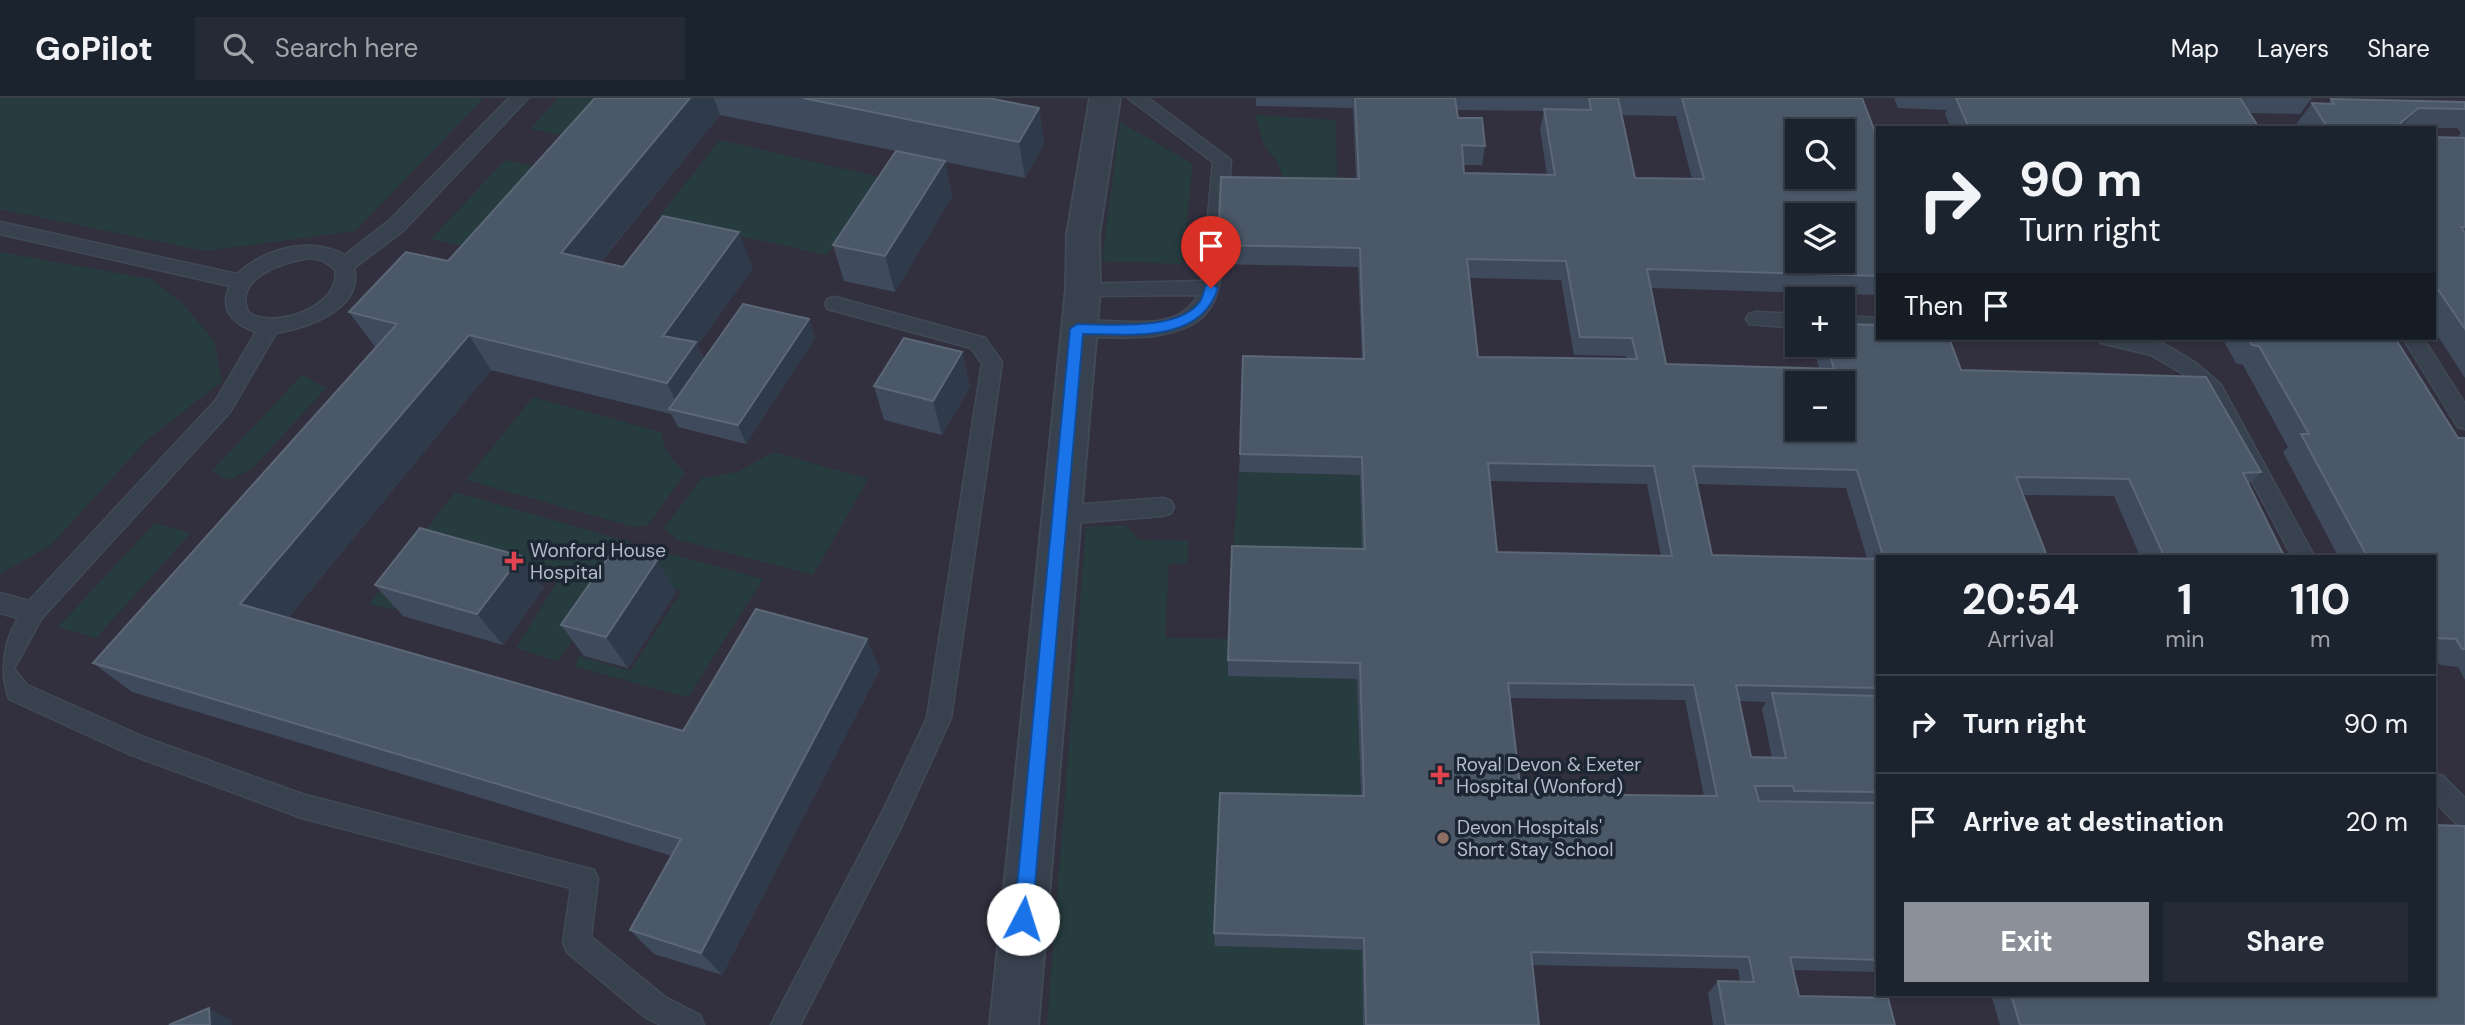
<!DOCTYPE html>
<html lang="en">
<head>
<meta charset="utf-8">
<style>
	:root { --surface:#1b232e; --page:#242b36; --text:#f1f3f6; --muted:#a0a4aa; --line:#39404a; --accent:#8c9099 }
	body { margin:0; font-family:"DM Sans",sans-serif; background:var(--page); color:var(--text); height:100vh; display:flex; flex-direction:column; font-size:26px; white-space:nowrap }
	* { box-sizing:border-box; margin:0 }
	p { font-size:23px; color:var(--muted) }
	.icon { flex:none; width:38px; height:38px; fill:none; stroke:currentColor; stroke-width:2; stroke-linecap:round; stroke-linejoin:round }
	.map { position:relative; flex:1; overflow:hidden }
	.panel { position:absolute; left:1876px; top:457px; width:560px; height:441px; display:flex; flex-direction:column; background:var(--surface); border-radius:0px; box-shadow:0 2px 5px #0004,0 0 0 2px var(--line) }
	.panel>* { flex:none }
	.top-card { position:absolute; left:1876px; top:28px; width:560px; height:214px; border-radius:0px; box-shadow:0 2px 5px #0004,0 0 0 2px var(--line); background:#1b232e; color:var(--text); overflow:hidden }
	.fabs { position:absolute; left:1785px; top:21px; display:grid; gap:14px }
	.fabs a { display:grid; place-items:center; width:70px; height:70px; border-radius:0px; background:var(--surface); box-shadow:0 2px 5px #0004,0 0 0 2px var(--line); font-size:35px }
	.pin { position:absolute; display:grid; place-items:center; width:60px; height:60px; color:#fff; margin:-72px -30px; border-radius:50% 50% 50% 0; rotate:-45deg; box-shadow:0 0 7px #0007 }
	.pin .icon { rotate:45deg }
	.me { position:absolute; width:77px; margin:-38px; rotate:5deg; stroke-linejoin:round; filter:drop-shadow(0 0 5px #0008) }
	.turn { display:flex; align-items:center; gap:24px; height:147px; padding:0 28px; font-size:32px }
	.turn .icon { width:91px; height:91px; stroke-width:2.5 }
	.turn b { display:block; font-size:49px; line-height:60px }
	.then { display:flex; align-items:center; height:66px; padding:0 28px; background:#0003; gap:14px; font-size:26px }
	.eta { display:flex; justify-content:space-evenly; align-items:center; height:119px; text-align:center }
	.eta b { font-size:42px; font-weight:700; line-height:49px }
	.action { display:flex; gap:14px; margin-top:auto; padding:14px 28px }
	.action a { flex:1; height:80px; border-radius:0px; background:var(--accent); color:#fff; font-size:28px; font-weight:700; line-height:80px; text-align:center }
	.action a+a { background:var(--page); color:var(--text) }
	ul { padding:0; list-style:none }
	li { display:flex; align-items:center; gap:21px; height:98px; padding:0 28px; border-top:2px solid var(--line) }
	li div { flex:1 }
	li b { display:block; font-size:26px }
	li em { font-style:normal }
	header { display:flex; align-items:center; gap:42px; box-sizing:border-box; height:98px; padding:0 35px; background:var(--surface); border-bottom:2px solid var(--line) }
	header strong { font-size:33px }
	nav { display:flex; gap:38px; margin-inline-start:auto; font-size:24px }
	.search { width:490px; height:63px; background:var(--page); display:flex; align-items:center; gap:18px; box-sizing:border-box; padding:0 24px; border-radius:0px; color:var(--muted); font-size:26px }
	.map>svg:first-child { display:block }
	.medical { fill:#32303f; fill-rule:evenodd }
	.green { fill:#263c3f }
	.lines { fill:none; stroke-linecap:round; stroke-linejoin:round }
	.lane-casing { stroke:#414a57; stroke-width:3 }
	.street-casing { stroke:#414a57; stroke-width:4 }
	.lane { fill:#38414e; fill-rule:evenodd }
	.street { fill:#38414e; fill-rule:evenodd }
	.wall { fill:#3f4b5c; fill-rule:evenodd }
	.shaded-wall { fill:#2f3b4b }
	.building { fill:#4b5868; stroke:#5c6777; stroke-width:2; fill-rule:evenodd }
	.route { fill:#1a73e8; stroke:#114b97; stroke-width:2 }
	.health-dot { fill:#e0444e; stroke:#1d2633; stroke-width:2.5 }
	.education-dot { fill:#8d6e63; stroke:#1d2633; stroke-width:2.5 }
	.labels { text-anchor:middle; dominant-baseline:central; stroke-width:7; stroke-linejoin:round; paint-order:stroke }
	.poi-label { font-size:19px; fill:#b4bcc9; stroke:#1d2633; text-anchor:start }
</style>
</head>
<body>
<header>
<strong>GoPilot</strong>
<div class="search"><svg class="icon" aria-label="search" viewBox="0 0 24 24"><circle cx="10" cy="10" r="6"/><path d="M15 15l6 6"/></svg>Search here</div>
<nav><a>Map</a><a>Layers</a><a>Share</a></nav>
</header>
<div class="map">
<svg width="2465" height="927" viewBox="0 0 2465 927">
	<rect width="100%" height="100%" fill="#242f3e"/>
	<path class="medical" d="M0,0H2465V927H0ZM1878,30H2434V240H1878ZM1797,33H1843V79H1797ZM1797,117H1843V163H1797ZM1797,201H1843V247H1797ZM1797,285H1843V331H1797ZM1878,458H2434V896H1878Z"/>
	<path class="green" d="M0,0H484L355,133L205,153L0,111Z
		M558,0H601L567,38L530,31Z
		M1255,17L1336,22L1337,84L1284,83L1278,65L1264,47Z
		M1120,24L1193,66L1182,166L1102,163Z
		M720,42L879,79L827,157L658,120Z
		M505,62L536,69L464,148L431,141Z
		M0,154L151,181L182,205L214,243L222,283L146,343L51,447L0,476Z
		M302,277L326,290L252,371L229,382L212,373Z
		M533,299L661,334C665,358 671,358 685,375L648,427L635,429L609,422L466,382Z
		M773,354L868,381L813,477L676,441L664,430L702,380L738,374Z
		M1239,374L1360,377L1363,468L1232,465Z
		M455,394L630,444L632,456L558,563L516,550L557,484L445,453L394,512L369,506Z
		M155,425L191,435L96,540L58,529Z
		M1126,427L1139,442L1189,443L1187,465L1169,466L1165,540L1229,541L1228,577L1357,581L1361,713L1215,847L1362,852L1363,927H1047L1086,429Z
		M663,454L763,481L688,599L575,569L579,558L630,573L682,493L631,478L644,458Z"/>
	<g class="lines">
		<defs>
			<path id="lane" d="M509,0H528L404,132L354,170C364,211 307,230 276,235L230,314L41,521L14,571L27,587L146,640L302,696L594,772L598,781L591,839L665,899L700,917L704,927H661L645,919L567,854L563,845L571,790L302,720L129,656L9,601C0,574 3,546 18,520L0,515V495L29,503L216,302L256,234C235,227 218,212 230,188L0,136V124L237,176C266,150 310,138 345,157L390,122ZM309,160L322,162L335,171C343,208 274,233 248,214C233,179 284,164 309,160Z
				M1128,0H1148L1231,62C1229,89 1227,116 1225,143C1220,199 1217,229 1153,238C1128,241 1102,239 1077,238L1070,236L1067,231L1070,226C1108,214 1174,243 1198,197L1083,198L1076,196L1073,191L1076,186L1202,183L1213,64Z
				M835,199L985,240L1002,264L951,620L902,727L800,927H771L884,711L927,620L982,265L971,250L828,211L825,206L828,201Z
				M1756,214L1797,216V230L1749,226L1746,221L1749,216Z
				M1843,218L1878,220V234L1843,232Z
				M2098,240H2140L2164,246L2196,265L2221,287L2314,458H2292L2206,297L2182,275L2151,257L2101,245Z
				M2403,240H2423L2465,306V331L2458,329Z
				M1163,400L1171,403L1174,409L1171,415L1163,418L1060,426L1052,423L1049,417L1052,411L1060,408Z
				M2434,675L2443,678L2465,700V729L2456,725L2434,703Z"/>
			<path id="street" d="M1090,0H1120L1099,137L1100,191L1038,927H990L1066,191L1067,137Z"/>
		</defs>
		<use href="#lane" class="lane-casing"/>
		<use href="#street" class="street-casing"/>
		<use href="#lane" class="lane"/>
		<use href="#street" class="street"/>
	</g>
	<path class="wall" d="M595,0H988L1039,10L1044,46L1025,80L945,64L952,99L895,194L844,183L833,147L896,53L720,17L601,164L623,169L753,170L697,248L704,261L809,221L815,240L746,346L678,329L671,316L491,272L288,520L683,633L880,571L722,877L654,856L630,832L672,758L132,594L93,565L376,250L349,214L448,163Z
		M1256,0H1862L1878,42V197L1651,190L1666,266L1819,270L1813,247H1843L1961,272L2261,374L2249,386L2284,458H2140L2114,398L2023,397L2047,458H1878V874L1793,872L1799,898L1895,927H1713L1708,895L1718,883L1740,884L1738,871L1532,867L1539,927H1363L1362,852L1215,848L1214,835L1361,698L1357,581L1228,578V562L1362,451L1360,377L1239,374L1240,356L1362,261L1358,169L1218,166V147L1356,81L1353,10L1256,8ZM1457,12L1544,13L1540,31L1547,77L1464,75L1463,67H1482L1485,48L1458,20ZM1621,17L1676,18L1692,81L1635,80ZM1469,180L1561,182L1574,257L1626,258L1627,261L1478,259ZM1490,383L1647,386L1661,458L1497,454ZM1697,386L1846,390L1867,460L1712,457ZM1510,600L1685,602L1704,698L1521,696ZM1739,603L1766,604L1762,611L1772,660L1751,659ZM1759,702H1782V704L1759,703Z
		M1894,0H2312L2300,16L2250,15L2259,30H1951L1945,16L1947,12L1898,10Z
		M2331,1L2465,4V280L2434,232V39L2459,40L2458,38L2461,35L2457,30H2300L2297,25L2312,5L2328,6Z
		M2222,240H2395L2458,340H2465V582L2458,569L2440,567L2434,559V458H2338L2283,354L2288,349L2243,267L2236,265Z
		M962,254L970,289L942,337L884,322L874,288Z
		M375,487L544,490L503,547L403,518Z
		M676,494L628,570L584,558L561,527Z
		M1991,896H2434L2465,927H2000Z"/>
	<path class="shaded-wall" d="M690,0H714L720,17L579,190L561,155Z
		M1039,10L1044,46L1025,80L1019,44Z
		M2418,10L2401,30H2395Z
		M945,63L952,99L895,194L885,158Z
		M739,134L753,170L697,248L712,279L681,314L667,285L663,238Z
		M809,221L815,240L746,346L738,327Z
		M469,237L491,272L274,537L240,506Z
		M962,254L970,289L942,337L933,303Z
		M521,458L544,490L503,547L477,516Z
		M657,462L676,494L628,570L606,539Z
		M867,541L880,571L722,877L701,855Z
		M209,910L231,922L232,927H210Z"/>
	<path class="building" d="M595,0H690L561,155L623,169L663,118L739,134L663,238L696,244L667,285L469,237L240,506L683,633L756,511L867,541L701,855L630,832L681,741L93,565L397,226L349,214L406,154L448,163Z
		M803,0H988L1039,10L1019,44Z
		M1355,0H1455L1458,20H1482L1485,48L1462,47L1464,75L1555,77L1544,11L1591,12L1589,0H1618L1635,80L1704,81L1682,0H1862L1878,42V178L1647,171L1666,266L1834,271L1827,247H1843V226L1878,227V240H1949L1961,272L2206,279L2261,374L2243,375L2284,458H2164L2129,381L2016,379L2047,458H1883L1857,372L1693,368L1712,457L1878,461V590L1736,587L1751,659L1786,660L1772,595L1878,598V694L1794,693L1793,688H1755L1759,703L1878,705V862L1790,859L1799,898L1888,900L1895,927H1726L1718,883L1754,884L1749,859L1531,854L1539,927H1366L1364,840L1214,835L1220,695L1364,698L1360,565L1228,562L1232,448L1365,451L1362,359L1240,356L1243,258L1364,261L1360,150L1218,147L1221,79L1359,81ZM1797,33H1843V79H1797ZM1797,117H1843V163H1797ZM1467,161L1566,163L1580,239L1632,240L1637,261L1478,259ZM1797,285H1843V331H1797ZM1488,365L1654,368L1672,458L1497,454ZM1508,585L1694,587L1717,698L1521,696Z
		M1956,0H2240L2259,30H1969Z
		M2331,1L2465,4V11L2418,10L2395,30H2328L2312,5L2334,6Z
		M2434,39L2465,40V129H2461L2465,135V231L2437,190H2434Z
		M896,53L945,63L885,158L833,147Z
		M743,206L809,221L738,327L669,311Z
		M904,240L962,254L933,303L874,288Z
		M2248,240H2395L2458,340H2465V551H2462L2456,541L2434,540V458H2367L2301,336H2309L2259,248L2252,247Z
		M420,430L521,458L477,516L375,487Z
		M614,451L657,462L606,539L561,527Z
		M2434,727L2465,728V927H2020L2011,896H2434Z
		M209,910L210,927H169Z"/>
	<path class="route" d="M1211,186L1218,190C1201,246 1129,236 1083,236L1032,821L1030,827L1023,830L1016,827L1014,821L1070,231L1077,226C1109,226 1181,234 1201,202C1203,198 1204,192 1206,187Z"/>
	<g class="health-dot">
		<path d="M510.5 452.5h7v7h7v7h-7v7h-7v-7h-7v-7h7z"/>
		<path d="M1436.5 666.5h7v7h7v7h-7v7h-7v-7h-7v-7h7z"/>
	</g>
	<circle class="education-dot" cx="1443" cy="740" r="7"/>
	<g class="labels">
		<g class="poi-label">
			<text x="530" y="452">Wonford House<tspan x="530" dy="22">Hospital</tspan></text>
			<text x="1456" y="666">Royal Devon &amp; Exeter<tspan x="1456" dy="22">Hospital (Wonford)</tspan></text>
			<text x="1457" y="729">Devon Hospitals'<tspan x="1457" dy="22">Short Stay School</tspan></text>
		</g>
	</g>
</svg>
<div class="fabs">
<a><svg class="icon" aria-label="search" viewBox="0 0 24 24"><circle cx="10" cy="10" r="6"/><path d="M15 15l6 6"/></svg></a>
<a><svg class="icon" aria-label="layers" viewBox="0 0 24 24"><path d="M12 4l9 5-9 5-9-5zM3 14l9 5 9-5"/></svg></a>
<a>+</a>
<a>−</a>
</div>
<div class="pin" style="left:1211px;top:190px;background:#d93025"><svg class="icon" aria-label="arrive" viewBox="0 0 24 24"><path d="M6 21V4h12l-3 4 3 4H6"/></svg></div>
<svg class="me" style="left:1023px;top:821px" viewBox="-20 -20 40 40"><circle r="19" fill="#fff"/><path d="M0-13L10 11 0 6-10 11z" fill="#1a73e8"/></svg>
<div class="top-card">
<div class="turn"><svg class="icon" aria-label="right" viewBox="0 0 24 24"><path d="M7 20v-9h11M14 6l5 5-5 5"/></svg><div><b>90 m</b>Turn right</div></div>
<div class="then">Then<svg class="icon" aria-label="arrive" viewBox="0 0 24 24"><path d="M6 21V4h12l-3 4 3 4H6"/></svg></div>
</div>
<section class="panel">
<div class="eta">
<div><b>20:54</b><p>Arrival</p></div>
<div><b>1</b><p>min</p></div>
<div><b>110</b><p>m</p></div>
</div>
<ul>
<li><svg class="icon" aria-label="right" viewBox="0 0 24 24"><path d="M7 20v-9h11M14 6l5 5-5 5"/></svg><div><b>Turn right</b></div><em>90 m</em></li>
<li><svg class="icon" aria-label="arrive" viewBox="0 0 24 24"><path d="M6 21V4h12l-3 4 3 4H6"/></svg><div><b>Arrive at destination</b></div><em>20 m</em></li>
</ul>
<div class="action"><a>Exit</a><a>Share</a></div>
</section>
</div>
</body>
</html>
